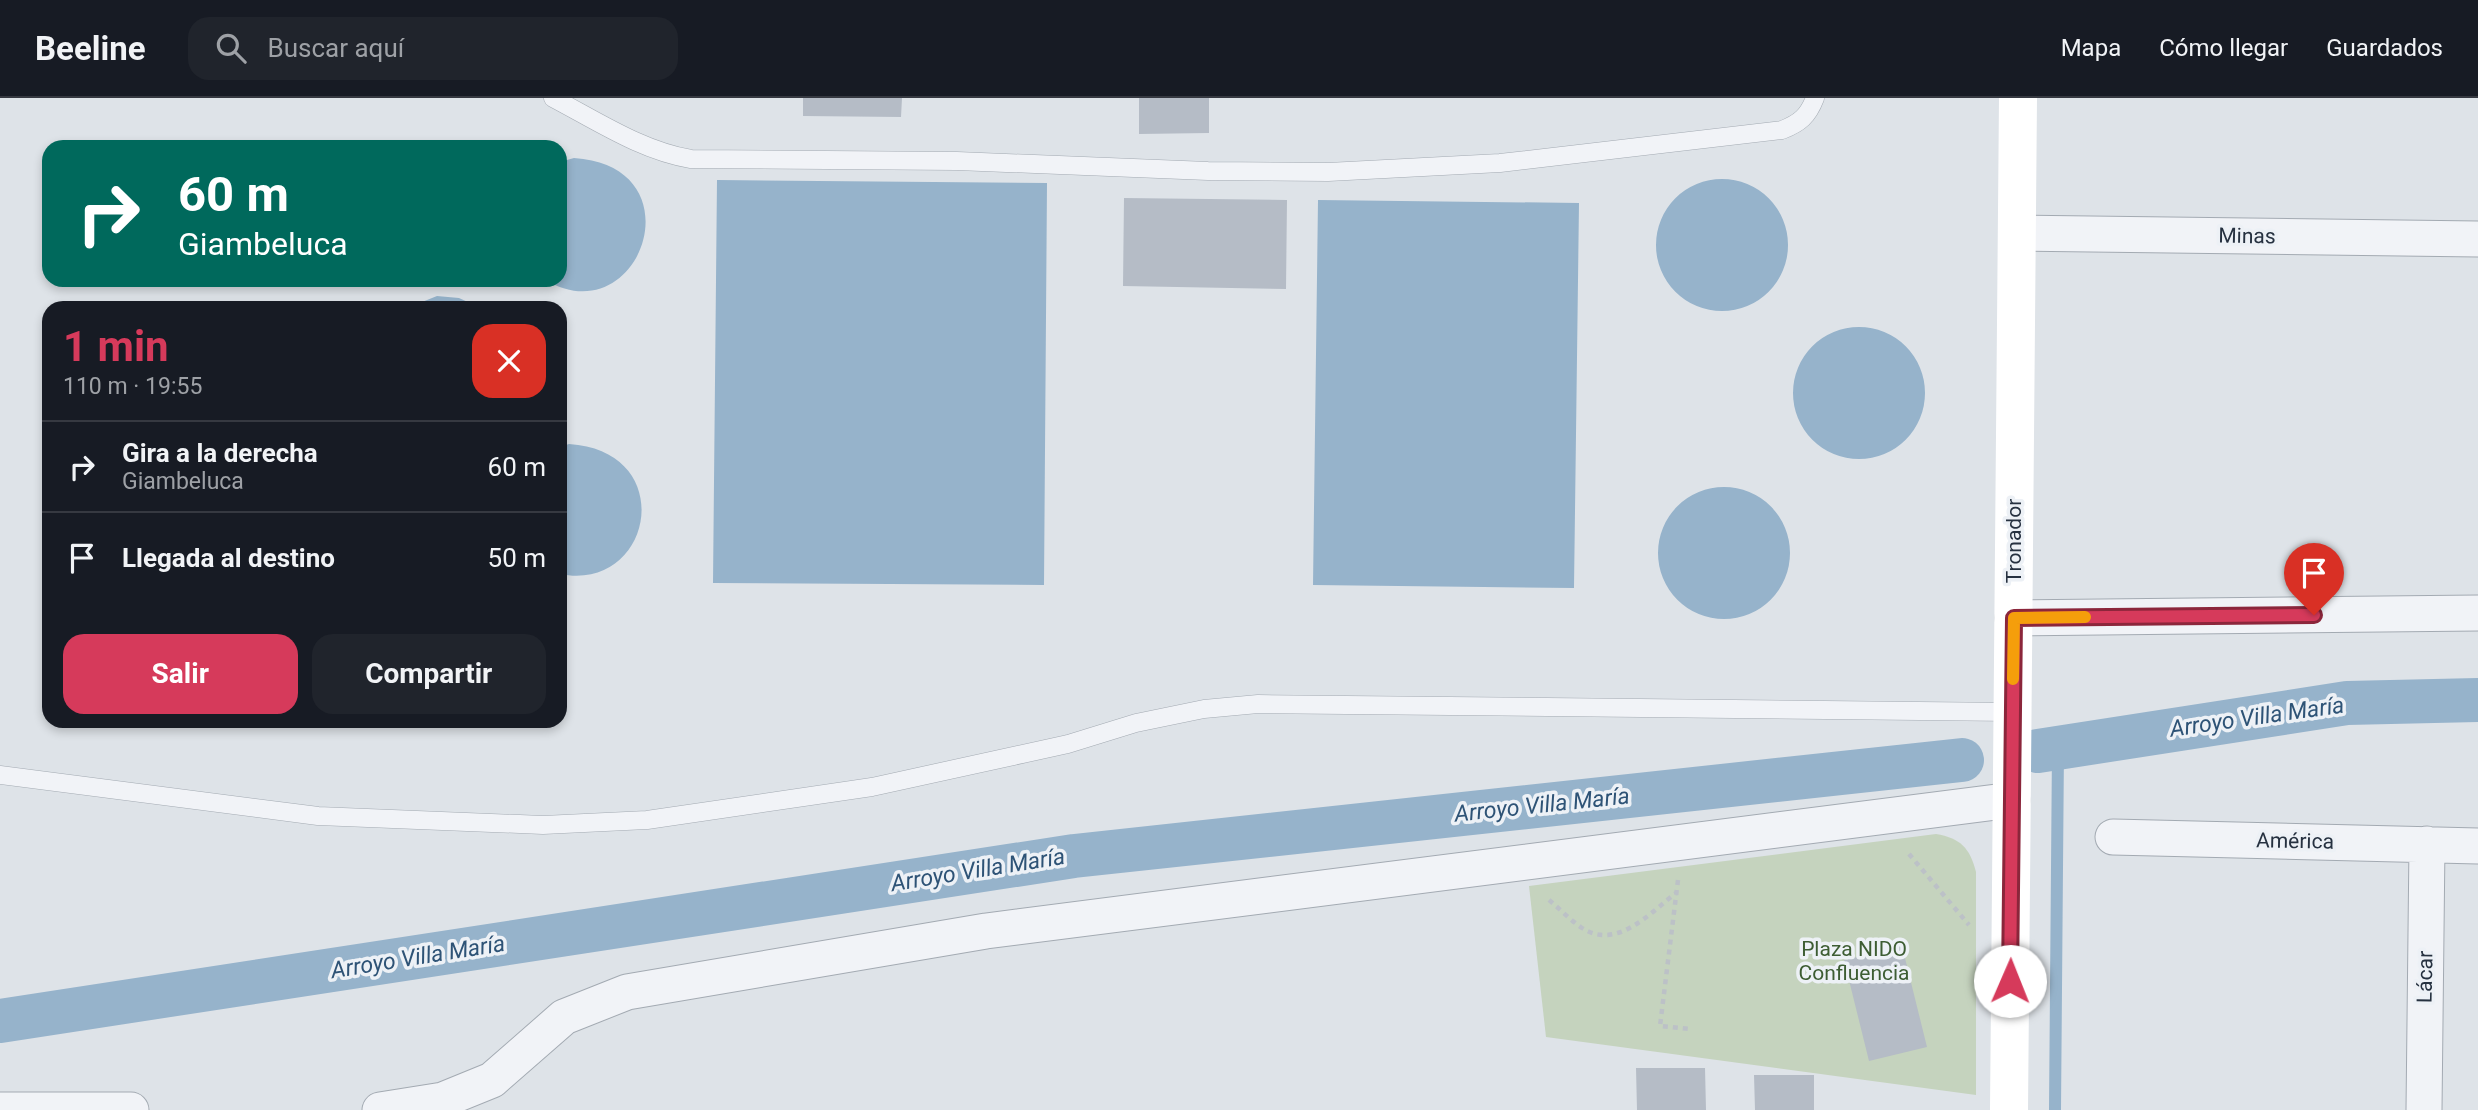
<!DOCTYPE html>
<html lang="es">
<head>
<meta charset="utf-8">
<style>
	:root { --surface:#171b24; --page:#20242c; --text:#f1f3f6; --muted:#9ea1a6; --line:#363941; --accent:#d63a5b }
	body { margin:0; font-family:Roboto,sans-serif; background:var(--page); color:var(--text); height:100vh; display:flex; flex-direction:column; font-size:26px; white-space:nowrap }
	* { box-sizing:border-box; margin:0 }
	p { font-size:23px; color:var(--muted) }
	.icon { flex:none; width:38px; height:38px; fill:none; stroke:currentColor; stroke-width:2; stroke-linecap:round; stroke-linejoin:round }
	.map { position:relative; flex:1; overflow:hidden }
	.panel { position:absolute; left:42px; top:203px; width:525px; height:427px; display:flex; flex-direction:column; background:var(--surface); border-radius:21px; box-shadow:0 4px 10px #0003 }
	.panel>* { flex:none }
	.guide { position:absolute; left:42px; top:42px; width:525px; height:147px; border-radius:21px; box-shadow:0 4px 10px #0003; background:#00695c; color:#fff; overflow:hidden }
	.pin { position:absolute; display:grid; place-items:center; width:60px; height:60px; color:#fff; margin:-72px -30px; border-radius:50% 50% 50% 0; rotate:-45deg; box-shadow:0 0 7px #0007 }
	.pin .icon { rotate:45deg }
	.me { position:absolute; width:77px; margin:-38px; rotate:1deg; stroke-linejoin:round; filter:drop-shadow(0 0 5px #0008) }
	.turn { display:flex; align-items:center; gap:24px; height:147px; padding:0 21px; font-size:32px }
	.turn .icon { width:91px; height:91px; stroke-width:2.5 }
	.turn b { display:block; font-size:49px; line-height:60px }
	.round { display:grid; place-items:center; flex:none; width:74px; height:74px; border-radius:21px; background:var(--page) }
	.head { display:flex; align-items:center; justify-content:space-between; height:119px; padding:0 21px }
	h1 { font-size:42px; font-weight:700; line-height:52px; color:var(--accent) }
	.primary-button { display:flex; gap:14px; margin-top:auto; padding:14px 21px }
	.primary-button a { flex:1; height:80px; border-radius:21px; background:var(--accent); color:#fff; font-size:28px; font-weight:700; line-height:80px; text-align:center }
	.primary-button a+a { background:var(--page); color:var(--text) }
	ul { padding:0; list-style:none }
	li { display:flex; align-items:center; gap:21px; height:91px; padding:0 21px; border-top:2px solid var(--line) }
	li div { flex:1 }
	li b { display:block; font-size:26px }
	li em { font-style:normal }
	header { display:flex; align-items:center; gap:42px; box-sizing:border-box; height:98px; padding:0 35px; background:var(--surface); border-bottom:2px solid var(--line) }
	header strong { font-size:33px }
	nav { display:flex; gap:38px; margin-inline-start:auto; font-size:24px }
	.search { width:490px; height:63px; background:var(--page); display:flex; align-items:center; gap:18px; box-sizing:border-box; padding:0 24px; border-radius:21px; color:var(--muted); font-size:26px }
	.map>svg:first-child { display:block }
	.green { fill:#c5d3be }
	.water { fill:#96b3cb }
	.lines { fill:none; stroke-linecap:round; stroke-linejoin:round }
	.stream { stroke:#96b3cb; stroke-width:12 }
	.canal { stroke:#96b3cb; stroke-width:44 }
	.building { fill:#b5bcc6 }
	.lane-casing { stroke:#a3aab2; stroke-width:19 }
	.street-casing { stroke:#a3aab2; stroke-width:37 }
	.path { stroke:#bcc1c7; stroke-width:4.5; stroke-dasharray:5 5; stroke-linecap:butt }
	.lane { stroke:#f1f3f7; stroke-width:18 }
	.street { stroke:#f1f3f7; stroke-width:35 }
	.secondary { stroke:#fff; stroke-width:38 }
	.route-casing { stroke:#8b263b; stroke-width:18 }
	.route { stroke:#d63a5b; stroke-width:12 }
	.slow { stroke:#f59e0b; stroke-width:12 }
	.labels { text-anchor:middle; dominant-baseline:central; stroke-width:7; stroke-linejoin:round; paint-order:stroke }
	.street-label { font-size:21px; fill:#263140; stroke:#edf1f6 }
	.park-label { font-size:21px; fill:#3d5d33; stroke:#edf1f6 }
	.water-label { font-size:23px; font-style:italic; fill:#2e5376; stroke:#edf1f6 }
</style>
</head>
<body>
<header>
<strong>Beeline</strong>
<div class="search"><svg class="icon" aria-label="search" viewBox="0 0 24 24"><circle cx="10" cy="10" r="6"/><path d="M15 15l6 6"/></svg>Buscar aquí</div>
<nav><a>Mapa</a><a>Cómo llegar</a><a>Guardados</a></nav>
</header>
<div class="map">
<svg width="2478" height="1012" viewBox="0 0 2478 1012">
	<rect width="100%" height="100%" fill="#dee3e8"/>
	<path class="green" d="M1936,736C1960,740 1970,750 1976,774V997L1546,939L1529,788Z"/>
	<path class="water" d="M574,60C700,68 640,238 545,182H560V64Z
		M1656 147a66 66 0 1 1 132 0a66 66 0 1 1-132 0Z
		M717,82L1047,85L1044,487L713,485Z
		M1318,102L1579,105L1574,490L1313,487Z
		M437,198L459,200L481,210H407Z
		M1793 295a66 66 0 1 1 132 0a66 66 0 1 1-132 0Z
		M569,346C680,353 653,495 560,476V349Z
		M1658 455a66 66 0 1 1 132 0a66 66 0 1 1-132 0Z"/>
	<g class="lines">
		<path class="stream" d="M2055,1012L2058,649"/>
		<path class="canal" d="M2038,653L2347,605L2478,602
			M0,923L1074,758L1962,662"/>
	</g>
	<path class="building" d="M803,0H902L901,19L803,18Z
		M1139,0H1209V35L1139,36Z
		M1124,100L1287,102L1286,191L1123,188Z
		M1902,848L1927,949L1869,963L1844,862Z
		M1636,970H1705L1706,1012H1637Z
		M1754,977H1814V1012H1755Z"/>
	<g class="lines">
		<defs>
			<path id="lane" d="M553,0C597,23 642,53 691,61L957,63L1208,73L1328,74L1500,65L1782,32C1800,25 1808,18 1815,0
				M0,677L318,718L543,727L647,722L872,689L1068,646L1136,625L1204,611L1258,606L2013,614"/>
			<path id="street" d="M2017,135L2478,141
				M2013,520L2478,515
				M2113,739L2478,748
				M0,1012H131
				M380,1012L443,1002L492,982L564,919L627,894L986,833L2012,702
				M2424,1012L2427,746"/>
		</defs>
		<use href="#lane" class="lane-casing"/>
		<use href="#street" class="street-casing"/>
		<path class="path" d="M1909,756L1969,827
			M1678,782L1660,928L1690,931
			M1549,802C1560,811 1570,822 1582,830C1617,853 1651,814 1676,795"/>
		<use href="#lane" class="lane"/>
		<use href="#street" class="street"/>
		<path class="secondary" d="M2009,1012L2018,0"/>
	</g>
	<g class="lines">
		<defs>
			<path id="route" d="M2010,883L2014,520L2314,517"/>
		</defs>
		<use href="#route" class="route-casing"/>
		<use href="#route" class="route"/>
		<path class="slow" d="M2013,581L2014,520L2085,519"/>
	</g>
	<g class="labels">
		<g class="street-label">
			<text transform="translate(2247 138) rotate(1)">Minas</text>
			<text transform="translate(2014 443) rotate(-90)">Tronador</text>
			<text transform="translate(2295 743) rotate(1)">América</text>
			<text transform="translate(2425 879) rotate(-89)">Lácar</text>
		</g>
		<g class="park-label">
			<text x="1854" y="851">Plaza NIDO<tspan x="1854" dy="24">Confluencia</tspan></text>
		</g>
		<g class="water-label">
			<text transform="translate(2257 619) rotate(-8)">Arroyo Villa María</text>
			<text transform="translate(1542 707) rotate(-6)">Arroyo Villa María</text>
			<text transform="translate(978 772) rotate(-9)">Arroyo Villa María</text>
			<text transform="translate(418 859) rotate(-9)">Arroyo Villa María</text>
		</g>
	</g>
</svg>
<div class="pin" style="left:2314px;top:517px;background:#d93025"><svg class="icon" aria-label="arrive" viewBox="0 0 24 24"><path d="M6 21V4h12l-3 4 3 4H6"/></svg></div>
<svg class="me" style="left:2010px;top:883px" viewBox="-20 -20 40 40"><circle r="19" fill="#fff"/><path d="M0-13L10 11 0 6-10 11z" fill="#d63a5b"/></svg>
<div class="guide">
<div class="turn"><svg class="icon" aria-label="right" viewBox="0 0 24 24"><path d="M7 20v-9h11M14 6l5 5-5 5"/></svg><div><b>60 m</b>Giambeluca</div></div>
</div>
<section class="panel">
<div class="head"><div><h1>1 min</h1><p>110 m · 19:55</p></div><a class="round" style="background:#d93025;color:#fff"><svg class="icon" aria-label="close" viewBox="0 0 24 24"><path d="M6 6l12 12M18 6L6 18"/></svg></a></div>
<ul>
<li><svg class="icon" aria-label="right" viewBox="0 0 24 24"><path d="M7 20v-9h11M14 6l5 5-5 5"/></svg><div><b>Gira a la derecha</b><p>Giambeluca</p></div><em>60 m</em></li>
<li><svg class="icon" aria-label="arrive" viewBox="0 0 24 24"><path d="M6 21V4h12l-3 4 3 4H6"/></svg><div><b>Llegada al destino</b></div><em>50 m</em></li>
</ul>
<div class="primary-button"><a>Salir</a><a>Compartir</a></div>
</section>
</div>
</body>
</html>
